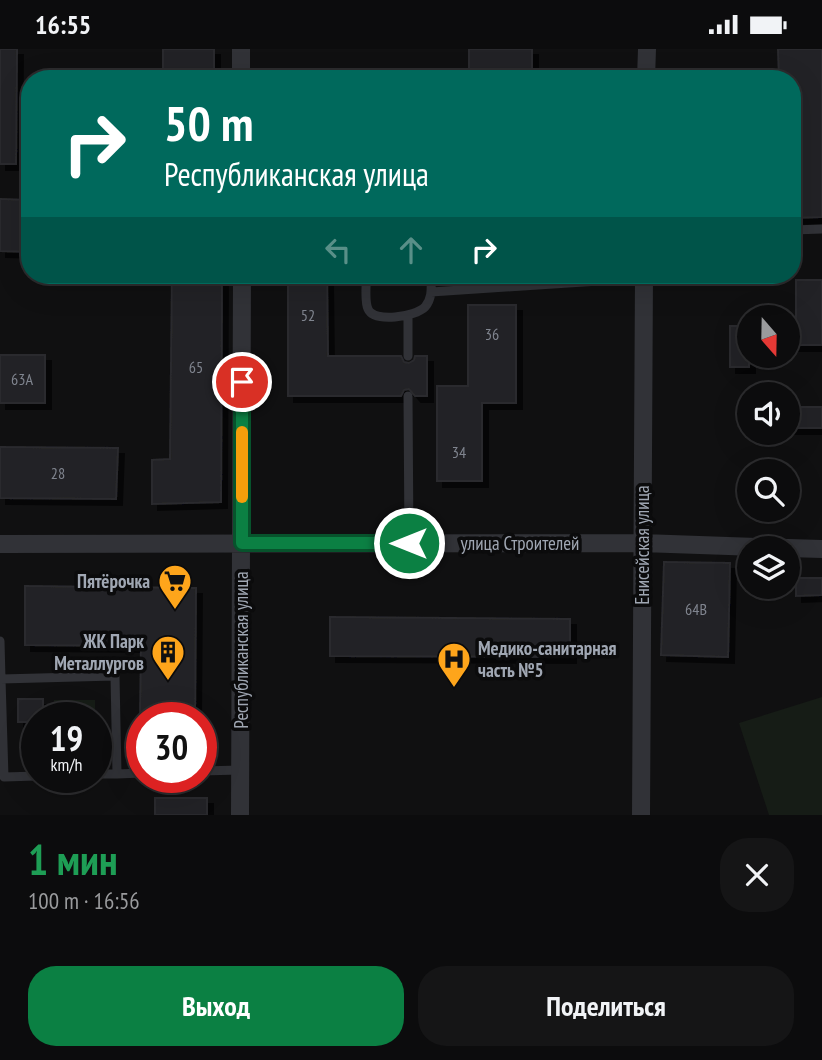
<!DOCTYPE html>
<html lang="ru">
<head>
<meta charset="utf-8">
<style>
	:root { --surface:#0c0c0d; --page:#151516; --text:#f1f3f6; --muted:#9a9b9d; --line:#2c2c2e; --accent:#0b8043 }
	body { margin:0; font-family:"PT Sans Narrow",sans-serif; background:var(--page); color:var(--text); height:100vh; display:flex; flex-direction:column; font-size:26px; white-space:nowrap }
	* { box-sizing:border-box; margin:0 }
	p { font-size:23px; color:var(--muted) }
	.icon { flex:none; width:38px; height:38px; fill:none; stroke:currentColor; stroke-width:2; stroke-linecap:round; stroke-linejoin:round }
	.map { position:relative; height:766px; overflow:hidden }
	.side { display:flex; flex-direction:column; background:var(--surface); flex:1 }
	.side>* { flex:none }
	.guide { position:absolute; left:21px; top:21px; width:780px; height:214px; border-radius:28px; box-shadow:0 7px 28px #0002,0 0 0 2px var(--line); background:#00695c; color:#fff; overflow:hidden }
	.needle { width:46px; rotate:160deg }
	.tools { position:absolute; left:737px; top:256px; display:grid; gap:14px }
	.tools a { display:grid; place-items:center; width:63px; height:63px; border-radius:50%; background:var(--surface); box-shadow:0 7px 28px #0002,0 0 0 2px var(--line); font-size:35px }
	.speed { position:absolute; left:21px; top:653px; display:flex; gap:14px; font-size:35px; font-weight:700; text-align:center }
	.speed>* { display:grid; place-content:center; width:91px; height:91px; border-radius:50%; background:var(--surface); box-shadow:0 7px 28px #0002,0 0 0 2px var(--line); line-height:1 }
	.speed small { font-size:18px; font-weight:400 }
	.speed .limit { border:10px solid #d22; background:#fff; color:#111 }
	.pin { position:absolute; display:grid; place-items:center; width:60px; height:60px; color:#fff; margin:-30px; border:4px solid #fff; border-radius:50%; box-shadow:0 2px 7px #0007 }
	.me { position:absolute; width:77px; margin:-38px; rotate:270deg; stroke-linejoin:round; filter:drop-shadow(0 0 5px #0008) }
	.turn { display:flex; align-items:center; gap:24px; height:147px; padding:0 28px; font-size:32px }
	.turn .icon { width:91px; height:91px; stroke-width:2.5 }
	.turn b { display:block; font-size:49px; line-height:60px }
	.lanes { display:flex; align-items:center; height:66px; padding:0 28px; background:#0003; justify-content:center; gap:35px; direction:ltr }
	.lanes .off { opacity:.35 }
	.round { display:grid; place-items:center; flex:none; width:74px; height:74px; border-radius:28px; background:var(--page) }
	.overview { display:flex; align-items:center; justify-content:space-between; height:119px; padding:0 28px }
	h1 { font-size:42px; font-weight:800; line-height:52px; color:#1e9e55 }
	.action { display:flex; gap:14px; margin-top:auto; padding:14px 28px }
	.action a { flex:1; height:80px; border-radius:28px; background:var(--accent); color:#fff; font-size:28px; font-weight:800; line-height:80px; text-align:center }
	.action a+a { background:var(--page); color:var(--text) }
	.status { display:flex; justify-content:space-between; align-items:center; height:49px; padding:0 35px; background:var(--surface); direction:ltr }
	.status svg { height:19px; fill:currentColor }
	.map>svg:first-child { display:block }
	.green { fill:#161c16 }
	.building { fill:#232325; stroke:#2a2a2e; stroke-width:2; filter:url(#shadow) }
	.lines { fill:none; stroke-linecap:round; stroke-linejoin:round }
	.service { stroke:#313237; stroke-width:9 }
	.minor { stroke:#313237; stroke-width:18 }
	.route-casing { stroke:#07532c; stroke-width:18 }
	.route { stroke:#0b8043; stroke-width:12 }
	.slow { stroke:#f59e0b; stroke-width:12 }
	.labels { text-anchor:middle; dominant-baseline:central; stroke-width:7; stroke-linejoin:round; paint-order:stroke }
	.number-label { font-size:16px; fill:#80858f }
	.street-label { font-size:19px; fill:#a0a7b3; stroke:#0b0b0c }
	.poi-label { font-size:19px; font-weight:bold; fill:#a0a7b3; stroke:#0b0b0c; text-anchor:end }
</style>
</head>
<body>
<div class="status"><b>16:55</b><svg viewBox="0 0 49 12"><path d="M0 12V9h3v3zM5 12V6h3v6zM10 12V3h3v9zM15 12V0h3v12zM26 1h20v11H26zM47 4h2v5h-2z"/></svg></div>
<div class="map">
<svg width="822" height="766" viewBox="0 0 822 766">
	<defs>
		<filter id="shadow"><feDropShadow dx="6" dy="6" stdDeviation="0" flood-color="#0009"/></filter>
	</defs>
	<rect width="100%" height="100%" fill="#101011"/>
	<path class="green" d="M822,648V766H769L739,674Z
		M54,651H95V668H54Z"/>
	<path class="building" d="M0,0H17L16,115H0Z
		M163,0H214V30H163Z
		M469,0H532V30H469Z
		M778,0H822V168L793,169V30H779Z
		M0,150L30,151V203L0,202Z
		M172,226H222L221,453L152,455V411L170,410Z
		M288,226H327L328,307H401L404,313L409,314L414,311L415,307H427V347H415L409,340L404,341L401,347H288Z
		M796,231H822V296H788V277H796Z
		M468,256H516V354H482V432H437V337H468Z
		M730,277H749V318H730Z
		M0,306H45V354H0Z
		M788,358H822V379H788Z
		M0,398L118,399L116,450L0,449Z
		M664,513L730,514L728,608L661,606Z
		M796,529H822V546L796,547Z
		M25,537L196,539L195,668H140L141,597L25,596Z
		M330,568L570,570V608L330,607Z
		M18,650H43V668H37V673H18Z
		M155,749H207V766H155Z"/>
	<g class="lines">
		<path class="service" d="M793,181L822,180
			M366,226C367,235 364,251 368,260C374,274 415,268 425,258C433,249 431,237 431,226
			M431,243L644,229
			M408,267V307
			M408,347L409,494
			M0,592L1,630L115,627L117,725L142,724
			M1,630L4,728L37,727
			M201,722L240,721
			M96,725H117"/>
		<path class="minor" d="M241,0V30
			M646,30L647,0
			M0,495L642,494L787,499
			M788,499L822,500
			M240,766L242,226
			M641,766L644,226"/>
	</g>
	<g class="lines">
		<defs>
			<path id="route" d="M242,333V494H409"/>
		</defs>
		<use href="#route" class="route-casing"/>
		<use href="#route" class="route"/>
		<path class="slow" d="M242,383V448"/>
	</g>
	<defs>
		<symbol id="supermarket-pin" viewBox="-11 -11 22 30"><path d="M0 17L-7.5 6A9.5 9.5 0 1 1 7.5 6Z" fill="#fea51b" stroke="#0b0b0c"/><path d="M-6-5.5h2.5l.6 2H6L4.5 2H-2.5L-4.4-4H-6ZM-1.5 3.2a1.3 1.3 0 1 0 .1 0ZM3 3.2a1.3 1.3 0 1 0 .1 0Z" fill="#111"/></symbol>
		<symbol id="building-pin" viewBox="-11 -11 22 30"><path d="M0 17L-7.5 6A9.5 9.5 0 1 1 7.5 6Z" fill="#fea51b" stroke="#0b0b0c"/><path d="M-4-6H4V6H1V3H-1V6H-4ZM-2.5-4.3h1.7v1.8h-1.7ZM.8-4.3h1.7v1.8H.8ZM-2.5-1h1.7V.8h-1.7ZM.8-1h1.7V.8H.8Z" fill="#111"/></symbol>
		<symbol id="hospital-pin" viewBox="-11 -11 22 30"><path d="M0 17L-7.5 6A9.5 9.5 0 1 1 7.5 6Z" fill="#fea51b" stroke="#0b0b0c"/><path d="M-5-5h3v3.5h4V-5h3V5h-3V1.5h-4V5h-3Z" fill="#111"/></symbol>
	</defs>
	<g fill-rule="evenodd">
		<use href="#supermarket-pin" x="156" y="513" width="38" height="52"/>
		<use href="#building-pin" x="149" y="584" width="38" height="52"/>
		<use href="#hospital-pin" x="435" y="591" width="38" height="52"/>
	</g>
	<g class="labels">
		<g class="number-label">
			<text x="308" y="266">52</text>
			<text x="492" y="285">36</text>
			<text x="196" y="318">65</text>
			<text x="22" y="330">63А</text>
			<text x="459" y="403">34</text>
			<text x="58" y="424">28</text>
			<text x="696" y="560">64В</text>
		</g>
		<g class="street-label">
			<text x="520" y="494">улица Строителей</text>
			<text transform="translate(642 496) rotate(-90)">Енисейская улица</text>
			<text transform="translate(241 601) rotate(-90)">Республиканская улица</text>
		</g>
		<g class="poi-label">
			<text x="150" y="532">Пятёрочка</text>
			<text x="144" y="592">ЖК Парк<tspan x="144" dy="22">Металлургов</tspan></text>
			<text x="478" y="599" text-anchor="start">Медико-санитарная<tspan x="478" dy="22">часть №5</tspan></text>
		</g>
	</g>
</svg>
<div class="tools">
<a><svg class="needle" viewBox="-14 -14 28 28"><path d="M0-13l5 13h-10z" fill="#e53935"/><path d="M0 13l5-13h-10z" fill="#9a9b9d"/></svg></a>
<a><svg class="icon" aria-label="sound" viewBox="0 0 24 24"><path d="M4 9h4l5-4v14l-5-4H4zM17 9q2 3 0 6"/></svg></a>
<a><svg class="icon" aria-label="search" viewBox="0 0 24 24"><circle cx="10" cy="10" r="6"/><path d="M15 15l6 6"/></svg></a>
<a><svg class="icon" aria-label="layers" viewBox="0 0 24 24"><path d="M12 4l9 5-9 5-9-5zM3 14l9 5 9-5"/></svg></a>
</div>
<div class="speed"><div>19<small>km/h</small></div><div class="limit">30</div></div>
<div class="pin" style="left:242px;top:333px;background:#d93025"><svg class="icon" aria-label="arrive" viewBox="0 0 24 24"><path d="M6 21V4h12l-3 4 3 4H6"/></svg></div>
<svg class="me" style="left:409px;top:494px" viewBox="-20 -20 40 40"><circle r="17" fill="#0b8043" stroke="#fff" stroke-width="3"/><path d="M0-11L8 9 0 5-8 9z" fill="#fff"/></svg>
<div class="guide">
<div class="turn"><svg class="icon" aria-label="right" viewBox="0 0 24 24"><path d="M7 20v-9h11M14 6l5 5-5 5"/></svg><div><b>50 m</b>Республиканская улица</div></div>
<div class="lanes"><svg class="icon off" aria-label="left" viewBox="0 0 24 24"><path d="M17 20v-9H6M10 6l-5 5 5 5"/></svg><svg class="icon off" aria-label="ahead" viewBox="0 0 24 24"><path d="M12 20V5M6 11l6-6 6 6"/></svg><svg class="icon" aria-label="right" viewBox="0 0 24 24"><path d="M7 20v-9h11M14 6l5 5-5 5"/></svg></div>
</div>
</div>
<section class="side">
<div class="overview"><div><h1>1 мин</h1><p>100 m · 16:56</p></div><a class="round"><svg class="icon" aria-label="close" viewBox="0 0 24 24"><path d="M6 6l12 12M18 6L6 18"/></svg></a></div>
<div class="action"><a>Выход</a><a>Поделиться</a></div>
</section>
</body>
</html>
